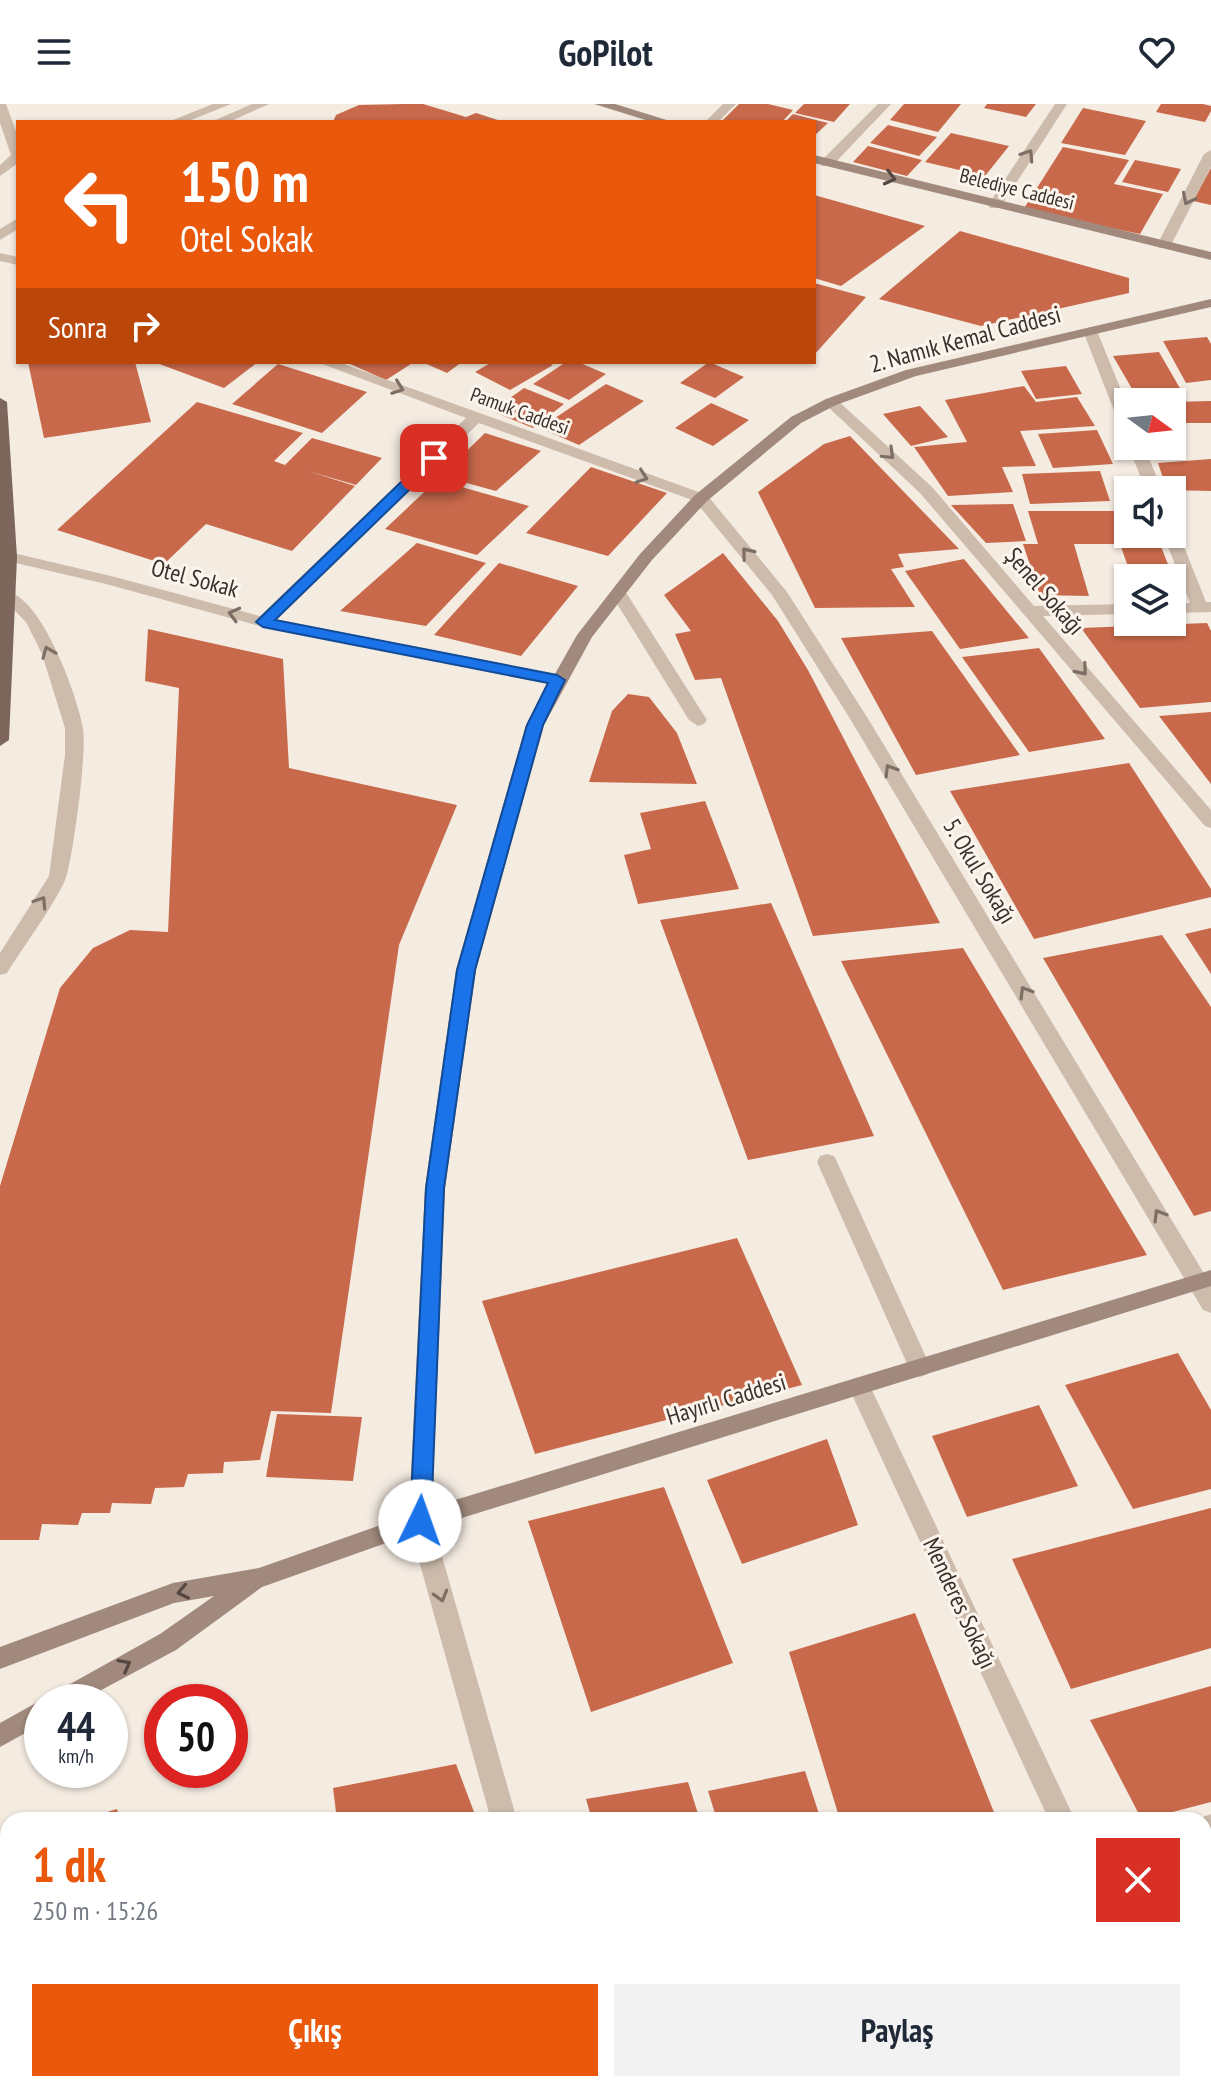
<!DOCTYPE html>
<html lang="tr">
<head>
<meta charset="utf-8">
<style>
	:root { --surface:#fff; --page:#f2f2f3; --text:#1f2937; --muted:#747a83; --accent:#ea580c }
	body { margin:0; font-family:"PT Sans Narrow",sans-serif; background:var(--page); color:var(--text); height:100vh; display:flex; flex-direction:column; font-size:30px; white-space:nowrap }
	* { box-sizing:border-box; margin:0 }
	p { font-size:26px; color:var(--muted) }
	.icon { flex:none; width:44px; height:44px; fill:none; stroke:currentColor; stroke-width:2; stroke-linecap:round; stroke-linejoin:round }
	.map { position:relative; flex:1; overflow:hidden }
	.side { position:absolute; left:0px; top:1708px; width:1212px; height:280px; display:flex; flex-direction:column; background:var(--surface); border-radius:24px 24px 0 0; box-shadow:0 2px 6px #0004 }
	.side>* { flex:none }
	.banner { position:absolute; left:16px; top:16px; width:800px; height:244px; border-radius:0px; box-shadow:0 2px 6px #0004; background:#ea580c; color:#fff; overflow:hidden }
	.needle { width:52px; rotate:105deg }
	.controls { position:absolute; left:1114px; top:284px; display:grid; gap:16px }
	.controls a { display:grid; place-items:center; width:72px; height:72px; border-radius:0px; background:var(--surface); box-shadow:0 2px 6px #0004; font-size:40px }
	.speed { position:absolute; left:24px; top:1580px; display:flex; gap:16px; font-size:40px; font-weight:700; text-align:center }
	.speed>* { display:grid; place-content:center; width:104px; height:104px; border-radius:50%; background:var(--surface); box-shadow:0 2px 6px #0004; line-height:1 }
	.speed small { font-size:20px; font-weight:400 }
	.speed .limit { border:12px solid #d22; background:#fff; color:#111 }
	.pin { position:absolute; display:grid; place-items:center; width:68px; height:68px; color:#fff; margin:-34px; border-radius:16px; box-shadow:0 4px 12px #0006 }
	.me { position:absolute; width:88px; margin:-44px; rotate:3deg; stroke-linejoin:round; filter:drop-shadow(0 0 6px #0008) }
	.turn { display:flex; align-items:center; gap:28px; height:168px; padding:0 32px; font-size:36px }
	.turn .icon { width:104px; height:104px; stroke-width:2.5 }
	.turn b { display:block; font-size:56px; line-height:68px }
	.then { display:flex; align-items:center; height:76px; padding:0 32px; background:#0003; gap:16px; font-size:30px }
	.round { display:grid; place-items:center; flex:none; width:84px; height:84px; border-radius:0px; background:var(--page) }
	.head { display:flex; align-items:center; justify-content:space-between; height:136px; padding:0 32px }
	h1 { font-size:48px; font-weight:600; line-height:60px; color:var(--accent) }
	.cta { display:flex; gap:16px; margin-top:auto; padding:16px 32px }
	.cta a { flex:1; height:92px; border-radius:0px; background:var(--accent); color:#fff; font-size:32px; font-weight:600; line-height:92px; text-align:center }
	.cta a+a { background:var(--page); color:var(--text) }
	header { display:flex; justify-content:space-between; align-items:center; height:104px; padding:0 32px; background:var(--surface); font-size:36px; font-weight:600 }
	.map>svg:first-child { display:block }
	.building { fill:#c8694b }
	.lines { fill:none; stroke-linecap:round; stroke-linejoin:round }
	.lane { fill:#cdbbac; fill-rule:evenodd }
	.street { fill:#cdbbac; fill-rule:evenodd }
	.secondary { fill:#a18a7d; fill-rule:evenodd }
	.primary { fill:#7d675c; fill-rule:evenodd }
	.oneway { stroke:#7d6f65 }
	.oneway2 { stroke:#544640 }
	.route { fill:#1a73e8; stroke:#114b97; stroke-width:2 }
	.labels { text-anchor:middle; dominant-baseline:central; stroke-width:6; stroke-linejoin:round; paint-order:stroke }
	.far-street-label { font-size:20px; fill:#3b302b; stroke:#fbf5ee }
	.street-label { font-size:24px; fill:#3b302b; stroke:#fbf5ee }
</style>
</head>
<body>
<header><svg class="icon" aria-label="menu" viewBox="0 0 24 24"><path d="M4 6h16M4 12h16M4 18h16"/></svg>GoPilot<svg class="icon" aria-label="heart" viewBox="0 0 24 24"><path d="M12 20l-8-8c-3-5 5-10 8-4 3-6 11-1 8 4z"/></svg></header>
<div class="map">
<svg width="1211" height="1988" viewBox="0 0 1211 1988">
	<rect width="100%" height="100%" fill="#f4ebe1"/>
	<path class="building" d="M405,0H423L466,13L476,9L504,18H333L336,11L359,1Z
		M739,0H768L793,6L782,18H721Z
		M804,0H850L834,18L795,9Z
		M904,0H961L938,28L890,16Z
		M987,0H1036L1026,13L984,4Z
		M1161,0H1203L1211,2V7L1205,18L1156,8Z
		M1083,4L1146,17L1125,51L1061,39Z
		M793,10L820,17L828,19L814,32V18H785Z
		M888,21L937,33L919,52L870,39Z
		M951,29L1009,42L985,72L925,58Z
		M868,42L922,56L907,72L853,58Z
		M1063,43L1129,56L1114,80L1163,90L1140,130L1023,106Z
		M1135,56L1181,65L1168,88L1122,78Z
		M1211,64V101L1193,97Z
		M814,91L925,122L841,182L814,174Z
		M960,127L1129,174V189L981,222L879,195Z
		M814,179L866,193L814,251Z
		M1207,233L1211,240V276L1186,279L1163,237Z
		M1159,248L1181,286L1135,290L1113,252Z
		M28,258H135L151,318L44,334Z
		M154,258H258L224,284Z
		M352,258H414L386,276L350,260Z
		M422,258H462L447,269Z
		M492,258H547L553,261L510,286L475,268Z
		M566,258H578L606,270L569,296L533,280Z
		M709,258L744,273L715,294L680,279Z
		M278,260L367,288L322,329L232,300Z
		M1066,262L1082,290L1036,295L1021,267Z
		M606,280L644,297L579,341L540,324Z
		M1024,282L1036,298L1077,293L1095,322L1020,327L1036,362L1002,363L1013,388L948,392L914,343L967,338L945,296Z
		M524,284L564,300L533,324L492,307Z
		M1211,297V319H1172V298Z
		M197,298L303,329L274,357L285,361L312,334L382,354L356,381L308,367L355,382L292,447L206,420L164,460L57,426Z
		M711,299L749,316L713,342L675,324Z
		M920,302L948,333L911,342L883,310Z
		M1097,326L1113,360L1053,364L1038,330Z
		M485,329L541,347L496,387L441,372Z
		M850,332L959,445L898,450L904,463L891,465L915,503L815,504L758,388L824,340Z
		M1211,355V387L1167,386L1158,359Z
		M591,363L667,389L608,452L526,429Z
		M1100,367L1110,397L1030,400L1022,370Z
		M437,376L529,402L477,451L385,425Z
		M1013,400L1026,437L986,439L951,401Z
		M1028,407H1128V430H1156L1179,488L1172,487V474H1132L1120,440H1074L1089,492L1040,491L1023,440H1038Z
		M417,439L486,459L426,522L340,507Z
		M723,449L778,517L808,566L940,819L813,832L721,574L695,576L675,530L691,527L664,491Z
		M964,455L1029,534L960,545L905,467Z
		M499,459L578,482L521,552L434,531Z
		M1207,519L1211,527V598L1140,604L1081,524Z
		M148,525L283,555L289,664L457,701L399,841L331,1309L271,1307L260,1356L224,1358L223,1369L188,1370L184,1383L155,1384L151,1400L112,1399L110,1409H82L78,1421L42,1420L39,1436H0V1082L60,884L93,844L130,826L168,828L179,584L145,577Z
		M932,527L1020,651L916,671L841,534Z
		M1039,544L1105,635L1029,648L962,553Z
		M628,590L649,593L677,629L697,680L589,678L612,607Z
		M1211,608V680L1159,612Z
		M1129,659L1211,785V793L1034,835L950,687Z
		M705,697L739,785L638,800L624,751L651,745L640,709Z
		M771,799L874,1032L748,1056L660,816Z
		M1211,824V870L1185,830Z
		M1162,831L1211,903V1107L1194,1112L1043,854Z
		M963,844L1147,1151L1003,1186L841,857Z
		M737,1134L802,1281L535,1350L482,1197Z
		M1178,1249L1211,1306V1385L1133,1405L1065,1281Z
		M1039,1301L1078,1382L967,1413L932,1332Z
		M277,1310L362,1313L353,1377L266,1373Z
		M827,1335L858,1421L742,1460L707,1376Z
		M664,1383L733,1559L591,1608L528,1417Z
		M1211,1404V1544L1071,1585L1012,1455Z
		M915,1509L997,1716H840L789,1548Z
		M1211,1582V1698L1142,1716L1090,1616Z
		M456,1660L477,1716H337L333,1684Z
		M805,1667L821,1716H717L708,1687Z
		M688,1678L700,1716H592L586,1695Z
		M117,1705L120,1716H84V1715Z
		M17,1980H166L168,1988H19Z
		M642,1980H772L775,1988H645Z
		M938,1980H984L964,1988H942Z
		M1067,1980H1097L1101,1988H1044Z"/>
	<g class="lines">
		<path class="lane" d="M0,0H6L18,33V59L0,72V61L11,51L0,19Z
			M252,0H269L229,18H211Z
			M18,114V125L0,136V125Z
			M9,488C43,497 77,591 83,624C87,648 74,744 67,770C62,791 20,847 7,869L0,871V849L49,772L65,651V624L42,550L26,518L1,493Z
			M827,1050L834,1052L837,1058L931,1264L928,1270L920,1273L912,1270L909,1264L817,1058L820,1052Z"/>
		<path class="street" d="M213,0H231L186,18H168Z
			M723,0H736L718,18H705Z
			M878,0H891L832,62H822V56Z
			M1055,0H1067L1000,104H990L988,101Z
			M1211,46V63L1171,141L1159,144L1157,141L1204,50Z
			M0,149L18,153V161L0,157Z
			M1090,223L1097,227L1128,303V327L1120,322L1083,227Z
			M317,258H338L707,391L787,488L867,613L1211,1181V1209L1203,1206L849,613L772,491L695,397L479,319L275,515L563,572L565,576L563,580L557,581L263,523L106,480L3,456L1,453L9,448L115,473L260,512L466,314Z
			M831,294L836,295L932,383L1034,502L1128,500V510L1043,512L1211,706V724L1205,722L920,389L826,301L824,298Z
			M1128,342H1144L1162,386H1146Z
			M1172,425L1179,430L1206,498H1211V508L1172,509V499H1190L1163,430H1172Z
			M619,485L627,490L707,616L704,620L698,622L689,616L611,490Z
			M859,1273L867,1276L870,1282L1075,1716H1049L848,1282L851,1276Z
			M420,1407L428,1410L432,1417L517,1716H491L408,1417L412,1410Z
			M1211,1710V1734L1204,1736V1716H1195Z
			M1204,1969L1211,1977V1988H1188L1184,1980H1204Z
			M401,1980H449L445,1988H397Z
			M583,1980H611L614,1988H586Z"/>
		<path class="secondary" d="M594,0H615L673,18H652Z
			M814,51L1211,148V156L814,59Z
			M1211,195V203L916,272L836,301L801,319L707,397L652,456L592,533L544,621L476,866L445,1084L432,1403L1211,1166V1182L420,1427L262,1483L176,1546L79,1598H42V1620L0,1643V1619L160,1530L214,1492L174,1499L0,1565V1543L173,1479L259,1464L409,1411L425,1084L456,866L526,621L577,531L640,450L695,391L791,313L826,295L906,266Z"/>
		<path class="primary" d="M0,294L7,298L17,453L9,636L0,642Z"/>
	</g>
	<defs><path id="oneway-chevron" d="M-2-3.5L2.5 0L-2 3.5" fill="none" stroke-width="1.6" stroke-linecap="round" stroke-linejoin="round" transform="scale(2)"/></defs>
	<g class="oneway">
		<use href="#oneway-chevron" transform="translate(1028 51) rotate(-57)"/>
		<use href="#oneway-chevron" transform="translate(1188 95) rotate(117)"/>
		<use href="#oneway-chevron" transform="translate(398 284) rotate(20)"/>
		<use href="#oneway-chevron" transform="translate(889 350) rotate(44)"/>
		<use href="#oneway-chevron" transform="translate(642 373) rotate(20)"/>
		<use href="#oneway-chevron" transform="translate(747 449) rotate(-130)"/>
		<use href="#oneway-chevron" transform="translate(234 510) rotate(-165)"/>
		<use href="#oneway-chevron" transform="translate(48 548) rotate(-112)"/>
		<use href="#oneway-chevron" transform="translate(1082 566) rotate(50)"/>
		<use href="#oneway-chevron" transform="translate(890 666) rotate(-121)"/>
		<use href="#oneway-chevron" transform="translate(41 798) rotate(-57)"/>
		<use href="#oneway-chevron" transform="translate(1025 888) rotate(-121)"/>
		<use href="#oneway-chevron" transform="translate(1159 1111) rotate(-121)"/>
		<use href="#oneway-chevron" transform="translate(441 1492) rotate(74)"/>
	</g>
	<g class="oneway2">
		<use href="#oneway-chevron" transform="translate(890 74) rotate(14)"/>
		<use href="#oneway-chevron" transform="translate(183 1488) rotate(168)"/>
		<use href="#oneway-chevron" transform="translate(125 1561) rotate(-28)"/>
	</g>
	<path class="route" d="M434,349L441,354L439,357L275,516L557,571L565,576L543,621L475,866L444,1084L431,1417L428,1423L420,1426L413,1423L410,1417L426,1084L457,866L527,621L548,579L263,523L256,518L429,351Z"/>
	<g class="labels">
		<g class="far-street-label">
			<text transform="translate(1017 85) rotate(14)">Belediye Caddesi</text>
			<text transform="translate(520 307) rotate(20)">Pamuk Caddesi</text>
		</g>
		<g class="street-label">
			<text transform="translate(965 235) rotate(-15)">2. Namık Kemal Caddesi</text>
			<text transform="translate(195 474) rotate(15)">Otel Sokak</text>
			<text transform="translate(1045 487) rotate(49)">Şenel Sokağı</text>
			<text transform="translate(980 767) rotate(59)">5. Okul Sokağı</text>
			<text transform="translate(726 1295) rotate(-17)">Hayırlı Caddesi</text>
			<text transform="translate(960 1499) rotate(65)">Menderes Sokağı</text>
		</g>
	</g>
</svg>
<div class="controls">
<a><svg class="needle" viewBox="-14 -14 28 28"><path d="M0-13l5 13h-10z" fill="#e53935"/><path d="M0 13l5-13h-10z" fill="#747a83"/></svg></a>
<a><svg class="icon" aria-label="sound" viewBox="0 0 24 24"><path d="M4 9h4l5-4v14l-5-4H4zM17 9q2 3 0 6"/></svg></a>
<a><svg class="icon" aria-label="layers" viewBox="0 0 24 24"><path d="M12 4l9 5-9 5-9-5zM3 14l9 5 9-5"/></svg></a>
</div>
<div class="speed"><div>44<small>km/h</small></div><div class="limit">50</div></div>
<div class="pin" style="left:434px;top:354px;background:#d93025"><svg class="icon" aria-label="arrive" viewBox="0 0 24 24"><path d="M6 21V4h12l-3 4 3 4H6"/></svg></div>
<svg class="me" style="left:420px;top:1417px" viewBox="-20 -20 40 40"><circle r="19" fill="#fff"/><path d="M0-13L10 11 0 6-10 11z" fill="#1a73e8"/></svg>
<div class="banner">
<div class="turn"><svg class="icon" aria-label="left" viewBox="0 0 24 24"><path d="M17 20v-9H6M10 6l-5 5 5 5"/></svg><div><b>150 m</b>Otel Sokak</div></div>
<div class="then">Sonra<svg class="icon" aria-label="right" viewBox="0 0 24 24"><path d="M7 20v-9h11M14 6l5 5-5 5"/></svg></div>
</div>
<section class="side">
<div class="head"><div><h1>1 dk</h1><p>250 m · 15:26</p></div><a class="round" style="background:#d93025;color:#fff"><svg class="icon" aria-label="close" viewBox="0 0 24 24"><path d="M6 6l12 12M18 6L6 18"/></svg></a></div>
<div class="cta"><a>Çıkış</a><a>Paylaş</a></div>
</section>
</div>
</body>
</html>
